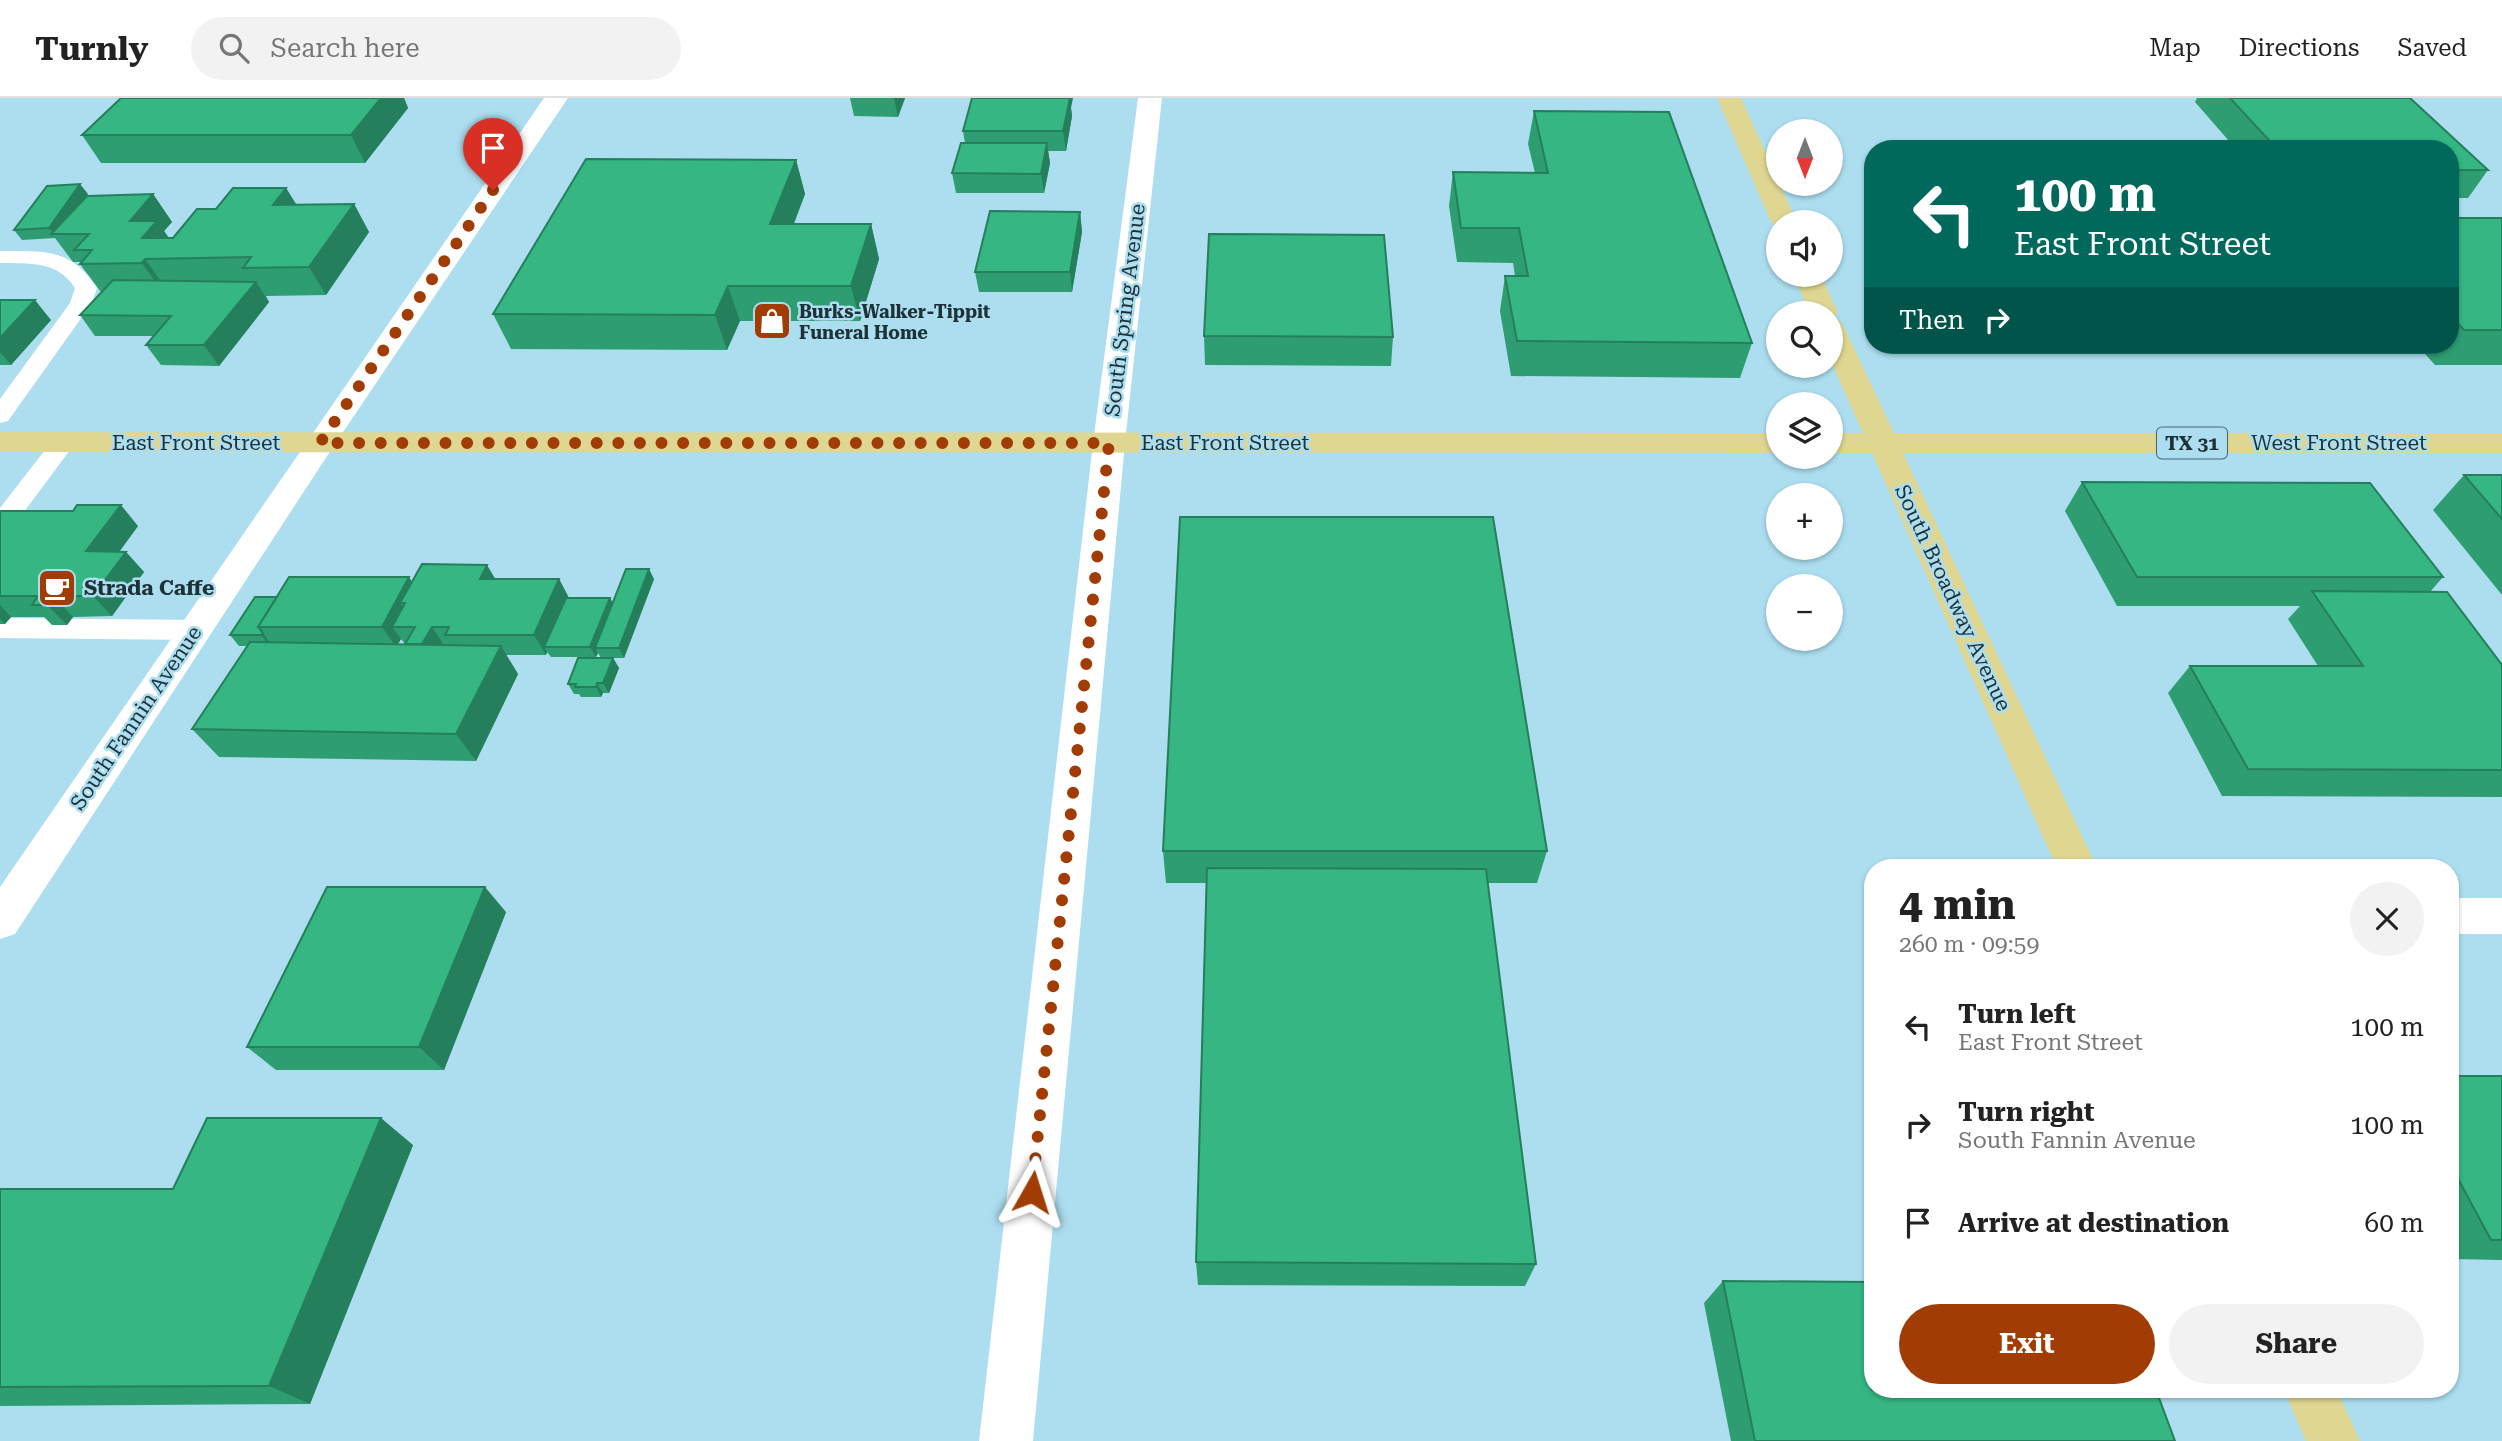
<!DOCTYPE html>
<html lang="en">
<head>
<meta charset="utf-8">
<style>
	:root { --surface:#fff; --page:#f2f2f2; --text:#222; --muted:#767676; --line:#e0e0e0; --accent:#a03c04 }
	body { margin:0; font-family:"Roboto Serif",serif; background:var(--page); color:var(--text); height:100vh; display:flex; flex-direction:column; font-size:26px; white-space:nowrap }
	* { box-sizing:border-box; margin:0 }
	p { font-size:23px; color:var(--muted) }
	.icon { flex:none; width:38px; height:38px; fill:none; stroke:currentColor; stroke-width:2; stroke-linecap:round; stroke-linejoin:round }
	.map { position:relative; flex:1; overflow:hidden }
	.sheet { position:absolute; left:1864px; top:761px; width:595px; height:539px; display:flex; flex-direction:column; background:var(--surface); border-radius:28px; box-shadow:0 2px 5px #0004 }
	.sheet>* { flex:none }
	.guide { position:absolute; left:1864px; top:42px; width:595px; height:214px; border-radius:28px; box-shadow:0 2px 5px #0004; background:#00695c; color:#fff; overflow:hidden }
	.needle { width:46px; rotate:180deg }
	.controls { position:absolute; left:1766px; top:21px; display:grid; gap:14px }
	.controls a { display:grid; place-items:center; width:77px; height:77px; border-radius:50%; background:var(--surface); box-shadow:0 2px 5px #0004; font-size:35px }
	.pin { position:absolute; display:grid; place-items:center; width:60px; height:60px; color:#fff; margin:-72px -30px; border-radius:50% 50% 50% 0; rotate:-45deg; box-shadow:0 0 7px #0007 }
	.pin .icon { rotate:45deg }
	.me { position:absolute; width:77px; margin:-38px; rotate:6deg; stroke-linejoin:round; filter:drop-shadow(0 0 5px #0008) }
	.turn { display:flex; align-items:center; gap:24px; height:147px; padding:0 35px; font-size:32px }
	.turn .icon { width:91px; height:91px; stroke-width:2.5 }
	.turn b { display:block; font-size:49px; line-height:60px }
	.then { display:flex; align-items:center; height:66px; padding:0 35px; background:#0003; gap:14px; font-size:26px }
	.round { display:grid; place-items:center; flex:none; width:74px; height:74px; border-radius:37px; background:var(--page) }
	.headline { display:flex; align-items:center; justify-content:space-between; height:119px; padding:0 35px }
	h1 { font-size:42px; font-weight:700; line-height:52px }
	.action { display:flex; gap:14px; margin-top:auto; padding:14px 35px }
	.action a { flex:1; height:80px; border-radius:42px; background:var(--accent); color:#fff; font-size:28px; font-weight:700; line-height:80px; text-align:center }
	.action a+a { background:var(--page); color:var(--text) }
	ul { padding:0; list-style:none }
	li { display:flex; align-items:center; gap:21px; height:98px; padding:0 35px }
	li div { flex:1 }
	li b { display:block; font-size:26px }
	li em { font-style:normal }
	header { display:flex; align-items:center; gap:42px; box-sizing:border-box; height:98px; padding:0 35px; background:var(--surface); border-bottom:2px solid var(--line) }
	header strong { font-size:33px }
	nav { display:flex; gap:38px; margin-inline-start:auto; font-size:24px }
	.search { width:490px; height:63px; background:var(--page); display:flex; align-items:center; gap:18px; box-sizing:border-box; padding:0 24px; border-radius:38px; color:var(--muted); font-size:26px }
	.map>svg:first-child { display:block }
	.lines { fill:none; stroke-linecap:round; stroke-linejoin:round }
	.lane { fill:#fff; fill-rule:evenodd }
	.street { fill:#fff; fill-rule:evenodd }
	.primary { fill:#ded691; fill-rule:evenodd }
	.wall { fill:#2e9d71; fill-rule:evenodd }
	.shaded-wall { fill:#257f5c }
	.building { fill:#35b683; stroke:#257f5c; stroke-width:2 }
	.route { stroke:#a03c04; stroke-width:12; stroke-dasharray:0 21.6 }
	.labels { text-anchor:middle; dominant-baseline:central; stroke-width:5; stroke-linejoin:round; paint-order:stroke }
	.far-poi-label { font-size:18px; font-weight:bold; fill:#1d3138; stroke:#acdef0; text-anchor:start }
	.shield { fill:#acdef0; stroke:#48656f; stroke-width:2 }
	.shield-label { font-size:19px; font-weight:bold; fill:#1d3138 }
	.street-label { font-size:21px; fill:#1d3138; stroke:#acdef0 }
	.poi-label { font-size:21px; font-weight:bold; fill:#1d3138; stroke:#acdef0; text-anchor:start }
</style>
</head>
<body>
<header>
<strong>Turnly</strong>
<div class="search"><svg class="icon" aria-label="search" viewBox="0 0 24 24"><circle cx="10" cy="10" r="6"/><path d="M15 15l6 6"/></svg>Search here</div>
<nav><a>Map</a><a>Directions</a><a>Saved</a></nav>
</header>
<div class="map">
<svg width="2502" height="1343" viewBox="0 0 2502 1343">
	<rect width="100%" height="100%" fill="#acdef0"/>
	<g class="lines">
		<path class="lane" d="M0,153C44,153 71,150 97,190L92,205L8,323L0,325V301L70,205L75,190C57,162 30,166 0,165Z
			M64,336L73,339L76,344L9,434L0,437V410L55,339Z
			M0,520L195,522L205,525L209,532L205,539L195,542L0,540Z"/>
		<path class="street" d="M544,0H568L331,352L15,836L0,841V789Z
			M1138,0H1162L1125,345L1033,1343H979L1093,345Z
			M2450,800H2502V836H2450Z"/>
		<path class="primary" d="M1717,0H1741L1797,124H1778V130L1771,124Z
			M1793,177H1821L1838,215L1833,221L1840,223L1844,229L1894,335H2502V355H1903L2097,770H2057L1872,355H1830V335H1863L1830,262V215H1810Z
			M0,334L1778,335V355L0,354Z
			M2284,1292H2337L2360,1343H2306Z"/>
	</g>
	<path class="wall" d="M121,0H404L408,10L365,65H101L82,37Z
		M850,0H905L898,19L854,18Z
		M2197,0H2410L2488,72L2468,100H2450V51H2236L2195,4Z
		M1071,10L1072,18L1066,53H1048L1050,65L1044,95H956L952,75L965,45L963,33Z
		M1534,13L1752,245L1740,280L1511,278L1500,213L1505,178H1515L1513,165L1457,164L1449,108L1453,74L1535,75L1528,46Z
		M796,62L805,96L794,126H871L879,161L860,223H740L727,252L511,251L493,216Z
		M286,90L296,107L354,106L369,134L326,197L266,198L269,204L219,268L161,267L146,247L153,238H95L80,217L102,194H101L80,166L81,164H73L55,140L22,142L14,132L88,96L85,100L153,96L172,124L164,133L169,140H173L216,111Z
		M1080,114L1082,134L1072,194H979L975,174Z
		M2450,120H2502V267H2435L2417,247H2450Z
		M0,202L51,222L11,267H0Z
		M1204,238L1393,239L1391,268L1205,267Z
		M2464,377H2502V497L2433,412Z
		M2082,384L2443,479L2430,494L2502,567V699L2222,698L2168,595L2190,568H2318L2288,521L2300,508H2117L2065,413Z
		M0,415L138,428L119,454H126L144,474L112,518L73,519L67,527H52L44,519H11L5,526H0Z
		M496,481H559L569,500L613,505L654,481L624,560H613L619,570L609,595H603L601,599H581L579,596H574L568,586L601,560L598,555L596,559H551L547,554L546,557H506L518,576L476,663L219,659L192,631L248,548H239L230,537L277,499L412,484ZM401,541L405,546H398Z
		M1163,753H1547L1537,785H1488L1536,1166L1525,1188L1198,1187L1196,1164L1206,785H1166Z
		M506,814L444,972H276L247,949Z
		M2450,978H2502V1162L2451,1161L2450,1158Z
		M413,1047L310,1306L0,1308V1091H173Z
		M1723,1183L2175,1343H1731L1704,1205Z"/>
	<path class="shaded-wall" d="M381,0H404L408,10L365,65L351,37Z
		M894,0H905L898,19Z
		M1070,0H1073L1071,10L1072,18L1066,53L1063,33Z
		M1047,45L1050,65L1044,95L1041,76Z
		M796,62L805,96L780,160L770,126Z
		M80,86L88,96L59,136H54L49,130Z
		M286,90L303,117L273,107Z
		M153,96L172,124L164,133L176,151L156,161L130,123Z
		M354,106L369,134L326,197L309,169Z
		M1080,114L1082,134L1072,194L1070,174Z
		M871,126L879,161L860,223L851,188Z
		M145,161L165,189L162,193L142,165Z
		M256,184L269,204L219,268L204,247Z
		M728,188L740,223L727,252L715,217Z
		M35,202L51,222L11,267L0,254V240Z
		M121,407L138,428L105,473L86,453Z
		M126,454L144,474L112,518L93,498Z
		M487,467L499,487L480,481Z
		M649,471L654,481L624,560L619,550Z
		M409,479L422,500L405,505H400L411,521L392,529L401,541L396,549L382,529Z
		M559,481L570,502L544,549L547,554L546,557L534,537Z
		M53,498L73,519L67,527L47,507Z
		M610,500L616,510L595,550L598,555L596,559L590,549Z
		M0,507L11,519L5,526L0,521Z
		M432,529L445,549L436,566L422,546Z
		M263,535L271,546L270,548L261,537Z
		M501,548L518,576L476,663L456,636Z
		M613,560L619,570L609,595L603,585Z
		M597,585L603,595L601,599L596,589Z
		M485,789L506,814L444,972L419,949Z
		M381,1020L413,1047L310,1306L269,1288Z"/>
	<path class="building" d="M121,0H381L351,37H82Z
		M972,0H1070L1063,33H963Z
		M2230,0H2410L2488,72H2450V51H2277Z
		M1534,13L1669,14L1752,245L1517,243L1505,178H1528L1519,130H1461L1453,74L1548,75Z
		M961,45H1047L1041,76L952,75Z
		M586,61L796,62L770,126H871L851,188H728L715,217L493,216Z
		M80,86L49,130L14,132L47,88Z
		M233,90H286L273,107L354,106L309,169L243,170L251,159L145,161L142,165L80,166L92,152H74L89,136H51L87,98L153,96L130,123H157L142,140H173L197,111H216Z
		M990,113L1080,114L1070,174H975Z
		M2450,120H2502V232H2464L2450,217Z
		M1209,136L1384,137L1393,239L1204,238Z
		M113,182L256,184L204,247H146L171,218L80,217Z
		M0,202H35L0,240Z
		M2464,377H2502V421Z
		M2082,384L2370,385L2443,479H2137Z
		M77,407H121L86,453L126,454L93,498H53L47,507H32L38,498H0V415L1,413H73Z
		M1180,419H1493L1547,753H1163Z
		M422,466L487,467L480,481H559L534,537H445L449,529H432L422,546H405L415,529H392L405,505H400Z
		M626,471H649L619,550H595Z
		M289,479H409L382,529H258Z
		M2312,493L2447,494L2502,567V672L2248,671L2190,568H2363Z
		M255,499H277L258,529L263,535L261,537H230Z
		M566,500H610L590,549H544Z
		M250,544L501,548L456,636L192,631Z
		M578,560H613L603,585H597L596,589H575L576,586H568Z
		M1207,770L1486,771L1536,1166L1196,1164Z
		M327,789H485L419,949H247Z
		M2450,978H2502V1142H2491L2450,1066Z
		M207,1020H381L269,1288L0,1289V1091H173Z
		M1723,1183L1872,1184V1292H2156L2175,1343H1755Z"/>
	<g class="lines">
		<path class="route" d="M493,92L320,345H1109L1032,1094"/>
	</g>
	<defs>
		<symbol id="shop-square" viewBox="-11 -11 22 22"><rect x="-9" y="-9" width="18" height="18" rx="4" fill="#a03c04" stroke="#acdef0"/><path d="M-5-2.5h2.3a2.7 3.5 0 0 1 5.4 0H5L5.5 6h-11ZM-1.5-2.5h3a1.5 2.3 0 0 0-3 0Z" fill="#fff"/></symbol>
		<symbol id="cafe-square" viewBox="-11 -11 22 22"><rect x="-9" y="-9" width="18" height="18" rx="4" fill="#a03c04" stroke="#acdef0"/><path d="M-5.5-4.5H6V0H3Q3 3.5 0 3.5H-2.5Q-5.5 3.5-5.5 0ZM3-3.2v2h1.7v-2ZM-6 4.5H4V6H-6Z" fill="#fff"/></symbol>
	</defs>
	<g fill-rule="evenodd">
		<use href="#shop-square" x="750" y="201" width="44" height="44"/>
		<use href="#cafe-square" x="35" y="468" width="44" height="44"/>
	</g>
	<g class="labels">
		<g class="far-poi-label">
			<text x="799" y="213">Burks-Walker-Tippit<tspan x="799" dy="21">Funeral Home</tspan></text>
		</g>
		<rect class="shield" x="2157" y="329.5" width="70" height="31" rx="5"/>
		<g class="shield-label">
			<text x="2192" y="345">TX 31</text>
		</g>
		<g class="street-label">
			<text transform="translate(1125 212) rotate(-83)">South Spring Avenue</text>
			<text x="196" y="345">East Front Street</text>
			<text x="1225" y="345">East Front Street</text>
			<text x="2339" y="345">West Front Street</text>
			<text transform="translate(1953 500) rotate(65)">South Broadway Avenue</text>
			<text transform="translate(136 620) rotate(-56)">South Fannin Avenue</text>
		</g>
		<g class="poi-label">
			<text x="84" y="490">Strada Caffe</text>
		</g>
	</g>
</svg>
<div class="controls">
<a><svg class="needle" viewBox="-14 -14 28 28"><path d="M0-13l5 13h-10z" fill="#e53935"/><path d="M0 13l5-13h-10z" fill="#767676"/></svg></a>
<a><svg class="icon" aria-label="sound" viewBox="0 0 24 24"><path d="M4 9h4l5-4v14l-5-4H4zM17 9q2 3 0 6"/></svg></a>
<a><svg class="icon" aria-label="search" viewBox="0 0 24 24"><circle cx="10" cy="10" r="6"/><path d="M15 15l6 6"/></svg></a>
<a><svg class="icon" aria-label="layers" viewBox="0 0 24 24"><path d="M12 4l9 5-9 5-9-5zM3 14l9 5 9-5"/></svg></a>
<a>+</a>
<a>−</a>
</div>
<div class="pin" style="left:493px;top:92px;background:#d93025"><svg class="icon" aria-label="arrive" viewBox="0 0 24 24"><path d="M6 21V4h12l-3 4 3 4H6"/></svg></div>
<svg class="me" style="left:1032px;top:1094px" viewBox="-20 -20 40 40"><path d="M0-17L14 15 0 8-14 15z" fill="#a03c04" stroke="#fff" stroke-width="4"/></svg>
<div class="guide">
<div class="turn"><svg class="icon" aria-label="left" viewBox="0 0 24 24"><path d="M17 20v-9H6M10 6l-5 5 5 5"/></svg><div><b>100 m</b>East Front Street</div></div>
<div class="then">Then<svg class="icon" aria-label="right" viewBox="0 0 24 24"><path d="M7 20v-9h11M14 6l5 5-5 5"/></svg></div>
</div>
<section class="sheet">
<div class="headline"><div><h1>4 min</h1><p>260 m · 09:59</p></div><a class="round"><svg class="icon" aria-label="close" viewBox="0 0 24 24"><path d="M6 6l12 12M18 6L6 18"/></svg></a></div>
<ul>
<li><svg class="icon" aria-label="left" viewBox="0 0 24 24"><path d="M17 20v-9H6M10 6l-5 5 5 5"/></svg><div><b>Turn left</b><p>East Front Street</p></div><em>100 m</em></li>
<li><svg class="icon" aria-label="right" viewBox="0 0 24 24"><path d="M7 20v-9h11M14 6l5 5-5 5"/></svg><div><b>Turn right</b><p>South Fannin Avenue</p></div><em>100 m</em></li>
<li><svg class="icon" aria-label="arrive" viewBox="0 0 24 24"><path d="M6 21V4h12l-3 4 3 4H6"/></svg><div><b>Arrive at destination</b></div><em>60 m</em></li>
</ul>
<div class="action"><a>Exit</a><a>Share</a></div>
</section>
</div>
</body>
</html>
